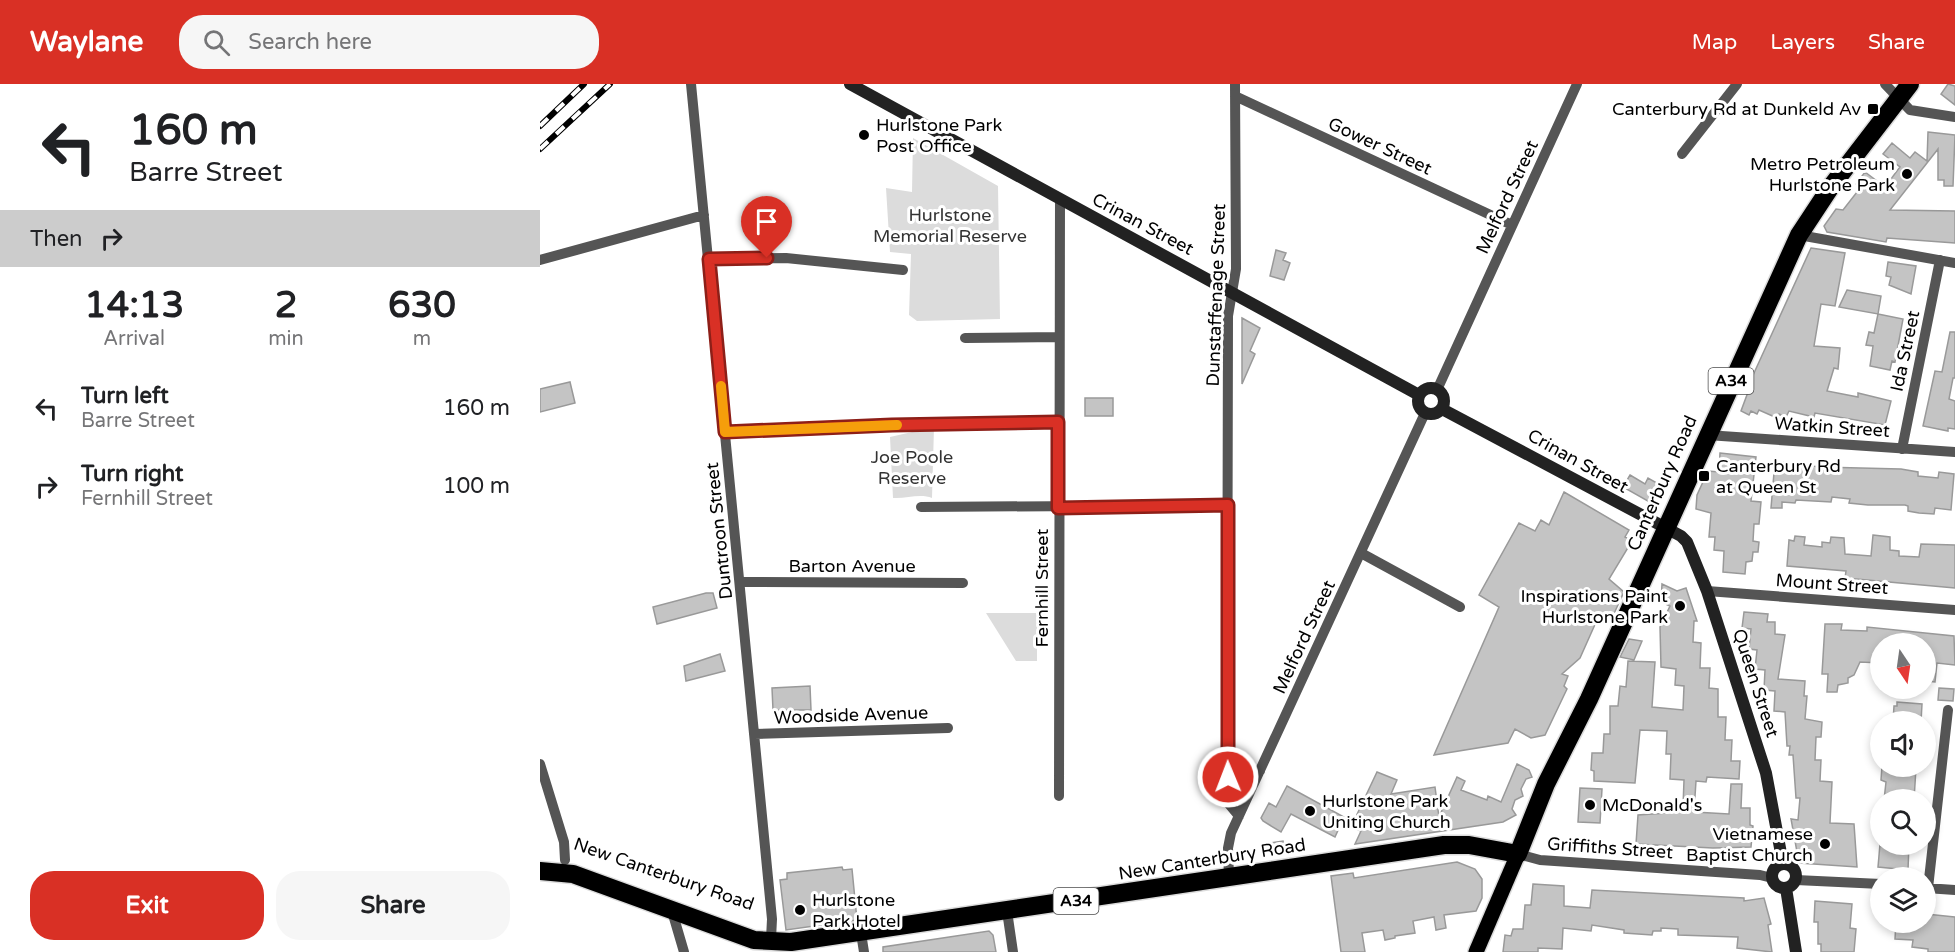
<!DOCTYPE html>
<html lang="en">
<head>
<meta charset="utf-8">
<style>
	:root { --surface:#fff; --page:#f6f6f6; --text:#202124; --muted:#757577; --accent:#d93025 }
	body { margin:0; font-family:"Varela Round",sans-serif; background:var(--page); color:var(--text); height:100vh; display:flex; flex-direction:column; font-size:22px; white-space:nowrap }
	* { box-sizing:border-box; margin:0 }
	p { font-size:20px; color:var(--muted) }
	.icon { flex:none; width:33px; height:33px; fill:none; stroke:currentColor; stroke-width:2; stroke-linecap:round; stroke-linejoin:round }
	.map { position:relative; flex:1; overflow:hidden }
	.sheet { display:flex; flex-direction:column; background:var(--surface); width:540px }
	.sheet>* { flex:none }
	.top-card { background:#fff; color:var(--text); overflow:hidden }
	.needle { width:39px; rotate:167deg }
	.buttons { position:absolute; left:1330px; top:549px; display:grid; gap:12px }
	.buttons a { display:grid; place-items:center; width:66px; height:66px; border-radius:50%; background:var(--surface); box-shadow:0 3px 9px #0003; font-size:30px }
	.pin { position:absolute; display:grid; place-items:center; width:51px; height:51px; color:#fff; margin:-62px -26px; border-radius:50% 50% 50% 0; rotate:-45deg; box-shadow:0 0 6px #0007 }
	.pin .icon { rotate:45deg }
	.me { position:absolute; width:66px; margin:-33px; rotate:359deg; stroke-linejoin:round; filter:drop-shadow(0 0 4px #0008) }
	.turn { display:flex; align-items:center; gap:21px; height:126px; padding:0 30px; font-size:27px }
	.turn .icon { width:78px; height:78px; stroke-width:2.5 }
	.turn b { display:block; font-size:42px; line-height:51px }
	.then { display:flex; align-items:center; height:57px; padding:0 30px; background:#0003; gap:12px; font-size:22px }
	.eta { display:flex; justify-content:space-evenly; align-items:center; height:102px; text-align:center }
	.eta b { font-size:36px; font-weight:700; line-height:42px }
	.action { display:flex; gap:12px; margin-top:auto; padding:12px 30px }
	.action a { flex:1; height:69px; border-radius:24px; background:var(--accent); color:#fff; font-size:24px; font-weight:700; line-height:69px; text-align:center }
	.action a+a { background:var(--page); color:var(--text) }
	ul { padding:0; list-style:none }
	li { display:flex; align-items:center; gap:18px; height:78px; padding:0 30px }
	li div { flex:1 }
	li b { display:block; font-size:22px }
	li em { font-style:normal }
	header { display:flex; align-items:center; gap:36px; box-sizing:border-box; height:84px; padding:0 30px; background:var(--accent); color:#fff }
	header strong { font-size:28px }
	nav { display:flex; gap:33px; margin-inline-start:auto; font-size:21px }
	.search { width:420px; height:54px; background:var(--page); display:flex; align-items:center; gap:15px; box-sizing:border-box; padding:0 21px; border-radius:24px; color:var(--muted); font-size:22px }
	main { display:flex; flex:1; min-height:0 }
	.map>svg:first-child { display:block }
	.green { fill:#dcdcdc }
	.building { fill:#c4c4c4; stroke:#999; stroke-width:1.5 }
	.lines { fill:none; stroke-linecap:round; stroke-linejoin:round }
	.primary-casing { stroke:#dbdbdb; stroke-width:18 }
	.highway-casing { stroke:#dbdbdb; stroke-width:21 }
	.street { stroke:#555; stroke-width:10 }
	.secondary { stroke:#222; stroke-width:12 }
	.primary { stroke:#000; stroke-width:15 }
	.highway { stroke:#000; stroke-width:18 }
	.rail-casing { stroke:#000; stroke-width:6 }
	.rail { stroke:#fff; stroke-width:4; stroke-dasharray:11; stroke-linecap:butt }
	.route-casing { stroke:#8d1f18; stroke-width:15 }
	.route { stroke:#d93025; stroke-width:10 }
	.slow { stroke:#f59e0b; stroke-width:10 }
	.poi-dot { fill:#000; stroke:#fff; stroke-width:2 }
	.labels { text-anchor:middle; dominant-baseline:central; stroke-width:6; stroke-linejoin:round; paint-order:stroke }
	.shield { fill:#fff; stroke:#4c4c4c; stroke-width:1.5 }
	.shield-label { font-size:16px; font-weight:bold; fill:#000 }
	.poi-label { font-size:18px; fill:#000; stroke:#fff; text-anchor:start }
	.street-label { font-size:18px; fill:#000; stroke:#fff }
	.park-label { font-size:18px; fill:#333; stroke:#fff }
</style>
</head>
<body>
<header>
<strong>Waylane</strong>
<div class="search"><svg class="icon" aria-label="search" viewBox="0 0 24 24"><circle cx="10" cy="10" r="6"/><path d="M15 15l6 6"/></svg>Search here</div>
<nav><a>Map</a><a>Layers</a><a>Share</a></nav>
</header>
<main>
<section class="sheet">
<div class="top-card">
<div class="turn"><svg class="icon" aria-label="left" viewBox="0 0 24 24"><path d="M17 20v-9H6M10 6l-5 5 5 5"/></svg><div><b>160 m</b>Barre Street</div></div>
<div class="then">Then<svg class="icon" aria-label="right" viewBox="0 0 24 24"><path d="M7 20v-9h11M14 6l5 5-5 5"/></svg></div>
</div>
<div class="eta">
<div><b>14:13</b><p>Arrival</p></div>
<div><b>2</b><p>min</p></div>
<div><b>630</b><p>m</p></div>
</div>
<ul>
<li><svg class="icon" aria-label="left" viewBox="0 0 24 24"><path d="M17 20v-9H6M10 6l-5 5 5 5"/></svg><div><b>Turn left</b><p>Barre Street</p></div><em>160 m</em></li>
<li><svg class="icon" aria-label="right" viewBox="0 0 24 24"><path d="M7 20v-9h11M14 6l5 5-5 5"/></svg><div><b>Turn right</b><p>Fernhill Street</p></div><em>100 m</em></li>
</ul>
<div class="action"><a>Exit</a><a>Share</a></div>
</section>
<div class="map">
<svg width="1415" height="868" viewBox="0 0 1415 868">
	<rect width="100%" height="100%" fill="#fff"/>
	<path class="green" d="M373,54L458,102L460,235L377,237L369,231L371,170L350,168L346,104L372,108Z
		M394,343L392,414C380,409 366,415 353,414L350,353Z
		M446,529H497V577H476Z"/>
	<path class="building" d="M1408,0L1415,2V21L1401,10Z
		M1388,48L1415,51L1413,102H1404V96H1398V65L1350,126L1415,127V159L1347,154L1346,158L1287,148L1284,142L1296,125L1303,126L1321,103L1316,100L1325,88L1345,103L1360,83L1343,70L1352,59L1370,74L1375,68L1387,77Z
		M1271,164L1305,169L1295,222L1281,220L1274,262L1300,264L1298,285L1294,284L1287,307L1318,313V309L1351,317L1345,341L1275,329L1274,333L1249,327L1246,333L1239,330L1237,334L1219,326L1217,330L1211,327L1209,331L1201,327L1211,300H1209Z
		M736,166L746,169L743,176L750,179L744,196L730,192Z
		M1348,178L1376,182L1371,210L1349,201L1351,193L1346,192Z
		M1307,206L1341,212L1338,230L1299,223Z
		M1338,230L1363,235L1355,278L1352,277L1350,286L1330,282L1333,262L1326,261L1329,248L1334,249Z
		M702,234L720,244L710,267L715,270L702,300Z
		M1410,248H1415V294H1413L1409,315L1415,317V345L1408,344V347L1383,342L1395,287L1402,288Z
		M30,298L35,319L0,328V305Z
		M545,314H573V332H545Z
		M1180,369L1216,373L1211,417L1221,418L1219,440H1214L1213,457L1219,458L1218,468H1213L1212,477L1206,478L1205,490L1183,488L1184,467L1174,466L1175,453H1169L1171,429L1156,425L1157,411L1168,387L1179,388Z
		M1235,377L1280,383L1361,385L1378,388V392L1398,394L1399,388L1414,390L1411,426L1395,424L1394,430L1379,429L1368,427V422L1365,421H1328L1309,419L1310,415L1292,413L1291,418L1256,416L1255,419L1242,418V424H1231Z
		M1090,391L1105,400L1108,394L1124,403L1118,418L1113,420L1083,403Z
		M1024,408L1089,446L1085,453L1092,457L1069,495L1084,508L1071,536H1057L1040,574L1022,590L1028,592L1024,602L1027,605L1005,651L991,654L975,645L968,659L894,671L959,523L939,511L979,439L995,447L1001,436L1009,441Z
		M1333,451L1350,453V466L1359,467V472L1379,473L1381,460L1415,461V504L1305,494L1306,487L1247,482L1249,456L1254,457L1255,452L1265,453L1264,461L1282,463V458L1290,459L1291,453L1304,454L1305,470L1331,472Z
		M1122,500L1137,507L1146,504L1157,537H1154L1153,558L1161,559L1160,584H1170L1169,604L1178,605V633H1186L1185,656H1192L1191,677H1200L1199,695L1167,693L1166,698L1156,697L1154,728L1189,730L1191,700H1202L1201,724H1210V741L1213,742L1211,763L1173,764L1096,760L1098,731L1126,729V722L1143,723L1144,696L1130,695L1131,670H1126L1127,647L1100,646L1095,699L1054,697V687L1051,686L1052,669H1063L1064,650H1070V622H1078L1080,602L1086,603L1088,577L1115,578L1112,623L1143,626L1144,602L1135,601L1136,585L1121,583L1120,543L1130,522L1121,518Z
		M166,509H173L177,524L117,540L113,523Z
		M1204,528L1228,530L1227,538H1235V550L1245,551L1238,595L1265,597L1264,612H1267L1265,635L1282,638L1281,653H1276L1275,676H1281L1280,697L1292,698L1290,739L1314,740L1317,783L1259,779L1251,735L1258,736L1260,714H1256L1253,671H1249L1250,662H1247L1245,628L1234,627L1235,607L1224,606L1225,586L1215,585L1217,566L1209,565L1211,545L1202,544Z
		M1285,540H1302L1301,546L1327,547V543L1414,552L1415,581L1397,579L1395,598L1386,597V560H1341V579L1320,578L1314,591L1308,594V599L1298,601L1297,608H1287L1288,590H1282Z
		M1089,555L1102,557L1094,576L1080,573Z
		M180,570L185,587L146,597L144,582Z
		M270,602L271,626H233L232,604Z
		M1399,604L1414,605L1413,617L1398,616Z
		M1357,618L1382,620L1381,638H1353L1354,622H1357Z
		M977,680L989,686L992,693L986,695L981,705L983,712L975,716L972,725L976,731L963,738L815,760L821,747L811,743L837,688L857,696L851,710L895,703L899,733L917,693L925,697L921,706L947,716L948,712L961,718Z
		M1342,682L1376,684L1374,716H1344L1346,698L1341,696Z
		M747,702L804,733L795,753L751,730L741,748L723,737L721,734L729,719L736,723Z
		M1040,704L1062,705L1060,739L1038,738Z
		M743,757L745,767L731,769L730,759Z
		M1340,760H1369L1368,786L1338,783Z
		M917,778L935,785L942,795V814L936,827L904,831L906,844L896,846L894,833L873,837L875,849L855,852V854L845,856L843,846L822,849L825,868H801L791,792L813,789L814,794Z
		M302,783L303,786L312,785L317,836L246,846L240,796L247,795V789Z
		M993,800L1024,802V822L1050,824L1052,806L1204,814V817L1224,814L1231,840L1228,841L1232,868L1197,864L1198,853L1138,851V845L1121,844V847H1113L1112,851L1084,849V846L1052,841L1051,847L1023,844L1022,865L998,864V868H963L965,851L971,852L973,845H983L985,821H991Z
		M1275,817L1312,820L1310,844L1316,845L1314,868H1281V860H1278V838H1274Z
		M1386,830L1415,833V868H1388V865L1372,863L1373,856L1355,855L1356,838H1386Z
		M449,847L453,851L456,868H343V863Z"/>
	<g class="lines">
		<defs>
			<path id="primary" d="M936,868L978,770"/>
			<path id="highway" d="M0,787L33,790L214,856L251,858L904,761H929L978,770L1006,700L1049,615L1259,151L1290,104L1370,0"/>
		</defs>
		<use href="#primary" class="primary-casing"/>
		<use href="#highway" class="highway-casing"/>
		<path class="street" d="M151,0L232,835L231,855
			M695,0L696,185L688,232L687,679L689,720L699,732
			M1345,0L1370,26L1415,33
			M695,12L972,141
			M1142,70L1197,0
			M1259,151L1415,179
			M169,175L246,174L363,186
			M0,176L164,131
			M425,254L519,253
			M897,306L1037,0
			M185,348L352,341L518,338
			M1167,351L1415,368
			M1362,365L1400,176
			M381,423L688,421
			M821,469L920,523
			M201,498L423,499
			M1167,507L1415,526
			M214,650L408,644
			M687,679L702,692L711,691L720,687
			M0,680L24,758L25,776
			M519,712L520,115
			M978,770L1000,776L1220,791L1232,794
			M689,794L688,764L691,749L885,329
			M1256,796L1341,800
			M1386,804L1415,806
			M1388,804L1408,626
			M132,827L144,868
			M467,827L473,868
			M321,849L324,868"/>
		<path class="secondary" d="M310,0L879,311
			M878 317a13 13 0 1 1 26 0a13 13 0 1 1-26 0Z
			M902,325L1141,452L1147,458L1167,507L1226,689L1243,780
			M1232 792a12 12 0 1 1 24 0a12 12 0 1 1-24 0Z
			M1246,804L1256,868"/>
		<use href="#primary" class="primary"/>
		<use href="#highway" class="highway"/>
		<defs>
			<path id="rail" d="M0,42L44,0
				M0,65L70,0"/>
		</defs>
		<use href="#rail" class="rail-casing"/>
		<use href="#rail" class="rail"/>
	</g>
	<g class="lines">
		<defs>
			<path id="route" d="M227,174L169,175L185,348L352,341L518,338V424L688,421V693"/>
		</defs>
		<use href="#route" class="route-casing"/>
		<use href="#route" class="route"/>
		<path class="slow" d="M181,302L185,348L357,341"/>
	</g>
	<g class="poi-dot">
		<rect x="1327" y="19" width="12" height="12" rx="3"/>
		<circle cx="324" cy="51" r="6"/>
		<circle cx="1367" cy="90" r="6"/>
		<rect x="1158" y="386" width="12" height="12" rx="3"/>
		<circle cx="1140" cy="522" r="6"/>
		<circle cx="1050" cy="721" r="6"/>
		<circle cx="770" cy="727" r="6"/>
		<circle cx="1285" cy="760" r="6"/>
		<circle cx="260" cy="826" r="6"/>
	</g>
	<g class="labels">
		<g class="shield">
			<rect x="1168.5" y="284" width="45" height="26" rx="4.5"/>
			<rect x="513.5" y="804" width="45" height="26" rx="4.5"/>
		</g>
		<g class="shield-label">
			<text x="1191" y="297">A34</text>
			<text x="536" y="817">A34</text>
		</g>
		<g class="poi-label">
			<text x="1321" y="25" text-anchor="end">Canterbury Rd at Dunkeld Av</text>
			<text x="336" y="41">Hurlstone Park<tspan x="336" dy="21">Post Office</tspan></text>
			<text x="1355" y="80" text-anchor="end">Metro Petroleum<tspan x="1355" dy="21">Hurlstone Park</tspan></text>
			<text x="1176" y="382">Canterbury Rd<tspan x="1176" dy="21">at Queen St</tspan></text>
			<text x="1128" y="512" text-anchor="end">Inspirations Paint<tspan x="1128" dy="21">Hurlstone Park</tspan></text>
			<text x="782" y="717">Hurlstone Park<tspan x="782" dy="21">Uniting Church</tspan></text>
			<text x="1062" y="721">McDonald's</text>
			<text x="1273" y="750" text-anchor="end">Vietnamese<tspan x="1273" dy="21">Baptist Church</tspan></text>
			<text x="272" y="816">Hurlstone<tspan x="272" dy="21">Park Hotel</tspan></text>
		</g>
		<g class="street-label">
			<text transform="translate(840 62) rotate(25)">Gower Street</text>
			<text transform="translate(967 113) rotate(-65)">Melford Street</text>
			<text transform="translate(603 140) rotate(28)">Crinan Street</text>
			<text transform="translate(676 211) rotate(-88)">Dunstaffenage Street</text>
			<text transform="translate(1365 267) rotate(-78)">Ida Street</text>
			<text transform="translate(1292 343) rotate(4)">Watkin Street</text>
			<text transform="translate(1038 377) rotate(29)">Crinan Street</text>
			<text transform="translate(1122 399) rotate(-66)">Canterbury Road</text>
			<text transform="translate(179 447) rotate(-96)">Duntroon Street</text>
			<text x="312" y="482">Barton Avenue</text>
			<text transform="translate(1292 500) rotate(4)">Mount Street</text>
			<text transform="translate(502 504) rotate(-90)">Fernhill Street</text>
			<text transform="translate(764 553) rotate(-65)">Melford Street</text>
			<text transform="translate(1216 599) rotate(72)">Queen Street</text>
			<text transform="translate(311 631) rotate(-2)">Woodside Avenue</text>
			<text transform="translate(1070 764) rotate(4)">Griffiths Street</text>
			<text transform="translate(672 775) rotate(-9)">New Canterbury Road</text>
			<text transform="translate(124 790) rotate(19)">New Canterbury Road</text>
		</g>
		<g class="park-label">
			<text x="410" y="131">Hurlstone<tspan x="410" dy="21">Memorial Reserve</tspan></text>
			<text x="372" y="373">Joe Poole<tspan x="372" dy="21">Reserve</tspan></text>
		</g>
	</g>
</svg>
<div class="buttons">
<a><svg class="needle" viewBox="-14 -14 28 28"><path d="M0-13l5 13h-10z" fill="#e53935"/><path d="M0 13l5-13h-10z" fill="#757577"/></svg></a>
<a><svg class="icon" aria-label="sound" viewBox="0 0 24 24"><path d="M4 9h4l5-4v14l-5-4H4zM17 9q2 3 0 6"/></svg></a>
<a><svg class="icon" aria-label="search" viewBox="0 0 24 24"><circle cx="10" cy="10" r="6"/><path d="M15 15l6 6"/></svg></a>
<a><svg class="icon" aria-label="layers" viewBox="0 0 24 24"><path d="M12 4l9 5-9 5-9-5zM3 14l9 5 9-5"/></svg></a>
</div>
<div class="pin" style="left:227px;top:174px;background:#d93025"><svg class="icon" aria-label="arrive" viewBox="0 0 24 24"><path d="M6 21V4h12l-3 4 3 4H6"/></svg></div>
<svg class="me" style="left:688px;top:693px" viewBox="-20 -20 40 40"><circle r="17" fill="#d93025" stroke="#fff" stroke-width="3"/><path d="M0-11L8 9 0 5-8 9z" fill="#fff"/></svg>
</div>
</main>
</body>
</html>
